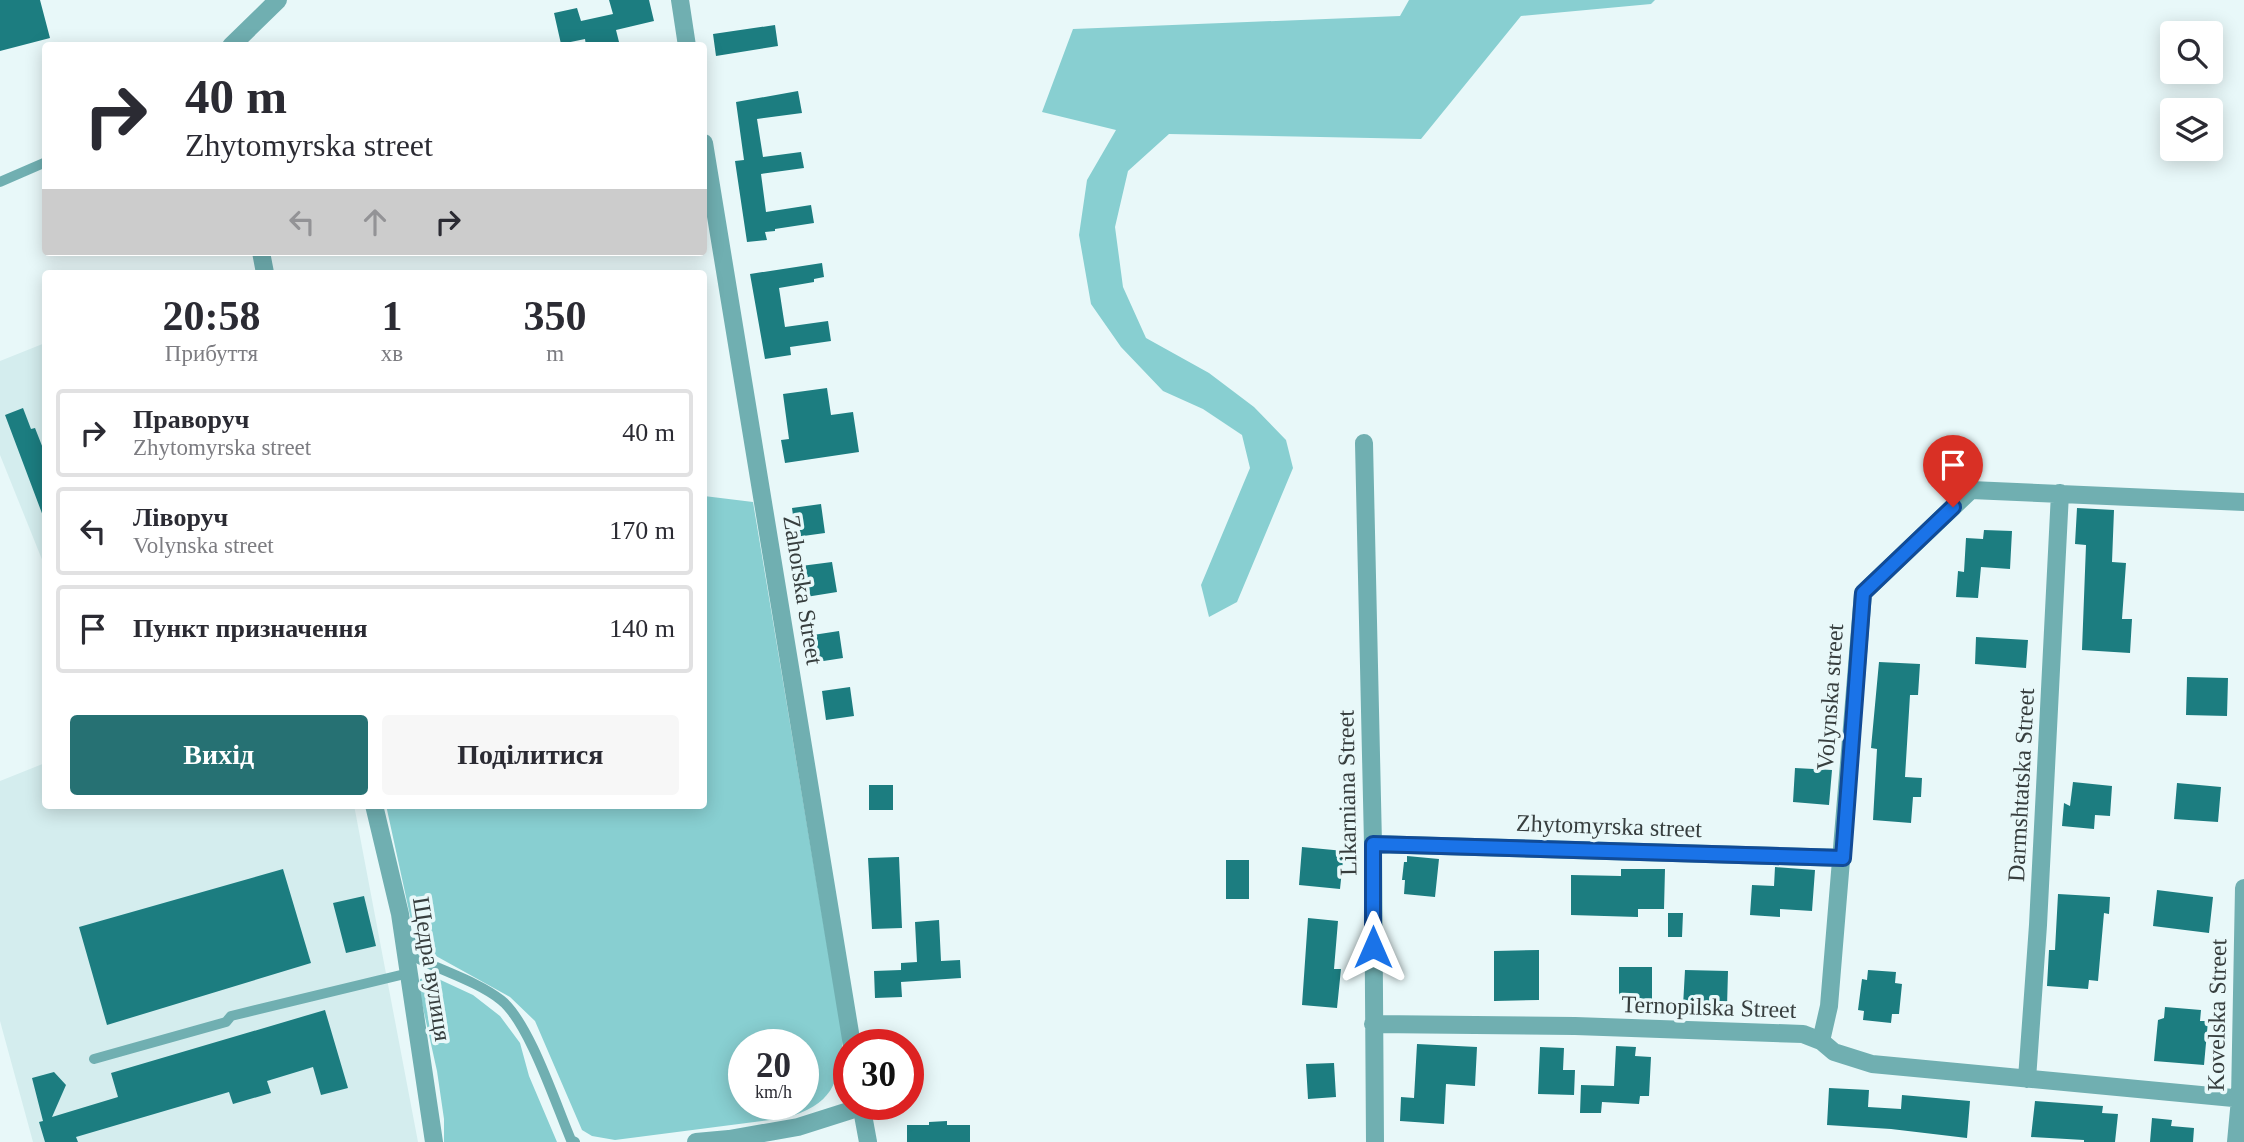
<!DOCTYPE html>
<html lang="uk">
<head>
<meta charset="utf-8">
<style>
	:root { --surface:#fff; --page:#f7f7f7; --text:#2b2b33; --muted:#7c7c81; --line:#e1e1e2; --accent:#267173 }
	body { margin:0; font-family:Georgia,serif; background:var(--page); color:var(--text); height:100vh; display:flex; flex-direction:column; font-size:26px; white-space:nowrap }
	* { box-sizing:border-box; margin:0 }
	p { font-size:23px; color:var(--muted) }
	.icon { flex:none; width:38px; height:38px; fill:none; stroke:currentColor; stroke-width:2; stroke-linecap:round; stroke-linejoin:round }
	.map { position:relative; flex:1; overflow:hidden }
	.details { position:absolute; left:42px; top:270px; width:665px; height:539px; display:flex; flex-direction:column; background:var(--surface); border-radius:7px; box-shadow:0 4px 18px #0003 }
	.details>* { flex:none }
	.top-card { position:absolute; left:42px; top:42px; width:665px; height:214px; border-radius:7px; box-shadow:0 4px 18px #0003; background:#fff; color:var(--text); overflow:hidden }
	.buttons { position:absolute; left:2160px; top:21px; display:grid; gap:14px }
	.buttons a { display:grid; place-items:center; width:63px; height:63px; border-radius:7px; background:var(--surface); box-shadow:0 4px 18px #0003; font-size:35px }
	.speed { position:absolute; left:728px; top:1029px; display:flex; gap:14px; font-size:35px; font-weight:700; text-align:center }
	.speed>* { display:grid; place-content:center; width:91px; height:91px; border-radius:50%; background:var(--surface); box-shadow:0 4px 18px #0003; line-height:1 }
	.speed small { font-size:18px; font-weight:400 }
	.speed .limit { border:10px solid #d22; background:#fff; color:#111 }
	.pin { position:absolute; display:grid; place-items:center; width:60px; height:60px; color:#fff; margin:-72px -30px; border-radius:50% 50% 50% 0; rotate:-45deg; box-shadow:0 0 7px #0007 }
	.pin .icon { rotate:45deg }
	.me { position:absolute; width:77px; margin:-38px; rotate:0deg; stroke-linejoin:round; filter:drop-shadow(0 0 5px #0008) }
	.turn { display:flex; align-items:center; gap:24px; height:147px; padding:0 28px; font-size:32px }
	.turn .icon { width:91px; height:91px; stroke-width:2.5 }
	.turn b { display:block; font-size:49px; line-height:60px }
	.lanes { display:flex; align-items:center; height:66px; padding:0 28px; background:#0003; justify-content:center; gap:35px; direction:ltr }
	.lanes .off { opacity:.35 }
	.eta { display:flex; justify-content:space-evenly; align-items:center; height:119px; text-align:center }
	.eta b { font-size:42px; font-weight:700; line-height:49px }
	.button { display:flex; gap:14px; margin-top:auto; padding:14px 28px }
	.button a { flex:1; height:80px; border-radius:7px; background:var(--accent); color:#fff; font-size:28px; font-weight:700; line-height:80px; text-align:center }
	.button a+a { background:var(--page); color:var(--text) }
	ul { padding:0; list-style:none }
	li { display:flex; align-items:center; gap:21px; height:88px; margin:0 14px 10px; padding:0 14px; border:4px solid var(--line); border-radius:7px }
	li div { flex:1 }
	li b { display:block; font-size:26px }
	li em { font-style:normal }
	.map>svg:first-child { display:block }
	.built { fill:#d4edee }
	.green { fill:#88cfd1; fill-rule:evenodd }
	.building { fill:#1c7d80 }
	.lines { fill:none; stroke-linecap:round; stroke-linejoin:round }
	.lane { stroke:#70afb1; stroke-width:10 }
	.street { stroke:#70afb1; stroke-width:18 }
	.route-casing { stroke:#114b97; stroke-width:18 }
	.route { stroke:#1a73e8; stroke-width:12 }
	.labels { text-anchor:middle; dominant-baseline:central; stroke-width:7; stroke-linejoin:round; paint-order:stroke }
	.street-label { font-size:24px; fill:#373e3e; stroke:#e8f8f9 }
</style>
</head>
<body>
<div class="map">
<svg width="2244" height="1142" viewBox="0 0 2244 1142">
	<rect width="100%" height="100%" fill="#e8f8f9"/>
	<path class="built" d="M45,343V567L0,455V361Z
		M45,763L46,805H354L418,1142H33L0,1021V781Z"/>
	<path class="green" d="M1409,0H1655L1651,4L1521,16L1421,139L1169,134L1128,171L1115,227L1123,287L1146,338L1209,373L1254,407L1286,440L1293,468L1237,602L1209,617L1201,585L1250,468L1242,435L1203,409L1163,391L1121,347L1091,304L1079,235L1087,180L1116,130L1042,112L1073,29L1400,16Z
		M704,496L753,502L843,1040C839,1084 832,1105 785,1118L615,1140L592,1136L582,1130L535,1021L510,997L427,951L411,920L386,805H704ZM744,1045H803V1104H744Z
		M432,976L473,995L500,1016L520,1043L529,1076L557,1142H444V1119L437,1071L419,990L420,979Z"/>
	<path class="building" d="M0,0H40L50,38L0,51Z
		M609,0H649L654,21L616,30L620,46H586L585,39L561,44L554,13L577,8L581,21L613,14Z
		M775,25L778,46L716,56L713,34Z
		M798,91L802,113L757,119L763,157L801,152L804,168L761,174L766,212L811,205L814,223L775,229V231L765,232L767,240L747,242L735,161L744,160L736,102Z
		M822,263L824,277L814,279V282L779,288L785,327L828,321L831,341L790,347L791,355L765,359L750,274Z
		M827,388L831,415L853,412L859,452L785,463L781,440L789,439L783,394Z
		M23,408L31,429L35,428L46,456V524L5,415Z
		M821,504L825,533L796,537L792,508Z
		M2077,508L2114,510L2112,562L2126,563L2122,619H2132L2130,653L2082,650L2086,545L2075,544Z
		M1984,530L2012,531L2010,569L1981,567L1978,598L1956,597L1958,571L1964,572L1966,538L1983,539Z
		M832,562L837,592L806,597L801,566Z
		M839,631L843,658L817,662L813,635Z
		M1976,637L2028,640L2026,668L1975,664Z
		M1879,662L1920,664L1918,695H1910L1905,777L1922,778L1921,797H1913L1911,823L1873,820L1877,749L1871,748Z
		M2187,677L2228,678L2227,716L2186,715Z
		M850,687L854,716L826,720L822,691Z
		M1795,768L1832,770L1829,805L1793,802Z
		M2073,782L2112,786L2110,816L2095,815L2094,829L2062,826L2064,803L2070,806Z
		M2177,783L2221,787L2218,822L2174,819Z
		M869,785H893V810H869Z
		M1302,847L1344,851L1340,889L1299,885Z
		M1407,856L1439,859L1435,897L1404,894L1405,880H1402L1404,862H1407Z
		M899,857L902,928L872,929L868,858Z
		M1226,860H1249V899H1226Z
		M1775,867L1815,870L1812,911L1780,909V917L1750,915L1752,885L1774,886Z
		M283,869L311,963L107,1025L79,927Z
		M1621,869H1665L1664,909H1638V917L1571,915V875L1621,876Z
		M2157,890L2213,897L2209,933L2153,926Z
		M2058,894L2110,897L2109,914L2104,913L2098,981L2089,980L2088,989L2047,986L2049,950H2055Z
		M364,896L376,946L346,953L333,903Z
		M1668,913H1683L1682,937H1668Z
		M1308,918L1338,921L1334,969H1341L1337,1008L1302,1005Z
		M939,920L941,961L960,960L961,978L901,982L902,997L875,998L874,971L901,970V963L917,962L915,922Z
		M1539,950V1000L1494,1001V951Z
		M1619,967H1652V1002H1619Z
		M1685,970L1728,971L1727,1007L1683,1006Z
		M1868,970L1896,972L1895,983L1902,984L1899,1014H1892L1891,1023L1863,1020L1864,1011L1858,1010L1862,979L1867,980Z
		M2165,1007L2201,1010L2200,1021H2208L2204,1065L2154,1061L2158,1020L2164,1018Z
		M325,1010L348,1088L321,1095L313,1067L267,1081L271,1093L233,1104L229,1092L76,1137L78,1142H45L39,1122L43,1121L32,1078L54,1072L66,1085L52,1117L118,1097L111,1073Z
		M1417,1044L1477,1047L1475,1086L1446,1084L1444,1124L1400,1121L1401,1097L1414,1098Z
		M1616,1046L1636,1047L1635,1056L1651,1057L1649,1096H1640L1639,1104L1602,1102L1601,1113H1580L1581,1085L1614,1086Z
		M1540,1047L1564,1048L1563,1070H1575L1574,1095L1538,1094Z
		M1334,1063L1336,1097L1308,1099L1306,1064Z
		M1829,1088L1869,1090L1868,1107L1901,1109L1902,1095L1970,1101L1967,1138L1891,1129L1827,1125Z
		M2035,1101L2103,1106L2102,1113L2118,1114L2115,1142H2084V1140L2031,1137Z
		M2152,1118L2172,1120L2171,1126L2194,1128L2193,1142H2150Z
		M947,1121V1125H970V1142H907V1125H929V1122Z"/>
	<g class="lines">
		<path class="lane" d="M0,182L46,162
			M410,939L419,959C445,972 478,982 501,1000C529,1022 556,1105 571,1140L575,1142
			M94,1059L226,1022L231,1016L409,973"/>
		<path class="street" d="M680,0L687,46
			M231,46L278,0
			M704,143L852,1045
			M261,252L265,273
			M1364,443L1373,844L1375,1142
			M374,805L400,914L434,1142
			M1373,844L1843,858
			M1373,1024L1575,1026L1803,1034L1821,1041L1834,1052L1872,1064L2244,1099
			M1821,1041L1829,1006L1863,593L1971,490L2244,502
			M2027,1079L2038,925L2060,493
			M861,1104L868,1142
			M696,1142L729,1139L798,1127L861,1107
			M2236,1142L2240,1099L2244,888"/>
	</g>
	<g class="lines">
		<defs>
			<path id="route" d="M1373,947V844L1843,858L1863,593L1953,507"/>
		</defs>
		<use href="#route" class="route-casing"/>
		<use href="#route" class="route"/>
	</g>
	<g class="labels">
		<g class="street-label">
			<text transform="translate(803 590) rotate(81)">Zahorska Street</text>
			<text transform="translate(1830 697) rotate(-86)">Volynska street</text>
			<text transform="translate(2021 785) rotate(-87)">Darmshtatska Street</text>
			<text transform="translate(1347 793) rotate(-91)">Likarniana Street</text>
			<text transform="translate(1609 826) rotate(2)">Zhytomyrska street</text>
			<text transform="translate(432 969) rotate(81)">Щедра вулиця</text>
			<text transform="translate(1709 1007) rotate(2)">Ternopilska Street</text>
			<text transform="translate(2217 1015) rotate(-89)">Kovelska Street</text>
		</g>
	</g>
</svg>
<div class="buttons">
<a><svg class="icon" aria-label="search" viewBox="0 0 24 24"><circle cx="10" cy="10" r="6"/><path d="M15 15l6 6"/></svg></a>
<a><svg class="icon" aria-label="layers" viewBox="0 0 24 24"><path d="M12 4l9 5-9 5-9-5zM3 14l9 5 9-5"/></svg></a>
</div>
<div class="speed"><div>20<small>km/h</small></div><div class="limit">30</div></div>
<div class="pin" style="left:1953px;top:507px;background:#d93025"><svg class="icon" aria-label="arrive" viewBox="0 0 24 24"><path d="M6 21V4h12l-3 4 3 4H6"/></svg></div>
<svg class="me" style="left:1373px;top:947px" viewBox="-20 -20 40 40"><path d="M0-17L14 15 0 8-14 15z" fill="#1a73e8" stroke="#fff" stroke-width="4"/></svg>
<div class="top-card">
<div class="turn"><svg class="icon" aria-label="right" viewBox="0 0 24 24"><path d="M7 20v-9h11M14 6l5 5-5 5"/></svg><div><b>40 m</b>Zhytomyrska street</div></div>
<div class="lanes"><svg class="icon off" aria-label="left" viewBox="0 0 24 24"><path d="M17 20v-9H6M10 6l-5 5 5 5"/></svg><svg class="icon off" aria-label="ahead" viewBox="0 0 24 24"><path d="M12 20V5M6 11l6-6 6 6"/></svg><svg class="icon" aria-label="right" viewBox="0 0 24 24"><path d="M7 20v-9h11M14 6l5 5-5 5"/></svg></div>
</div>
<section class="details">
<div class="eta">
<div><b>20:58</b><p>Прибуття</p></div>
<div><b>1</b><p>хв</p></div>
<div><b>350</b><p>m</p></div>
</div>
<ul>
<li><svg class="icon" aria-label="right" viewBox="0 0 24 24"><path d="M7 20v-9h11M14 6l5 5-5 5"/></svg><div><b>Праворуч</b><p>Zhytomyrska street</p></div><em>40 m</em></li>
<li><svg class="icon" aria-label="left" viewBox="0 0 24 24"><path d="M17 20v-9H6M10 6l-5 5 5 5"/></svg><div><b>Ліворуч</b><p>Volynska street</p></div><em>170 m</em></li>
<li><svg class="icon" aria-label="arrive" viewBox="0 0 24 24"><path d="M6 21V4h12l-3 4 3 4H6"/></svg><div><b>Пункт призначення</b></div><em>140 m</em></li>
</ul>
<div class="button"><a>Вихід</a><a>Поділитися</a></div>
</section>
</div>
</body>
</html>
